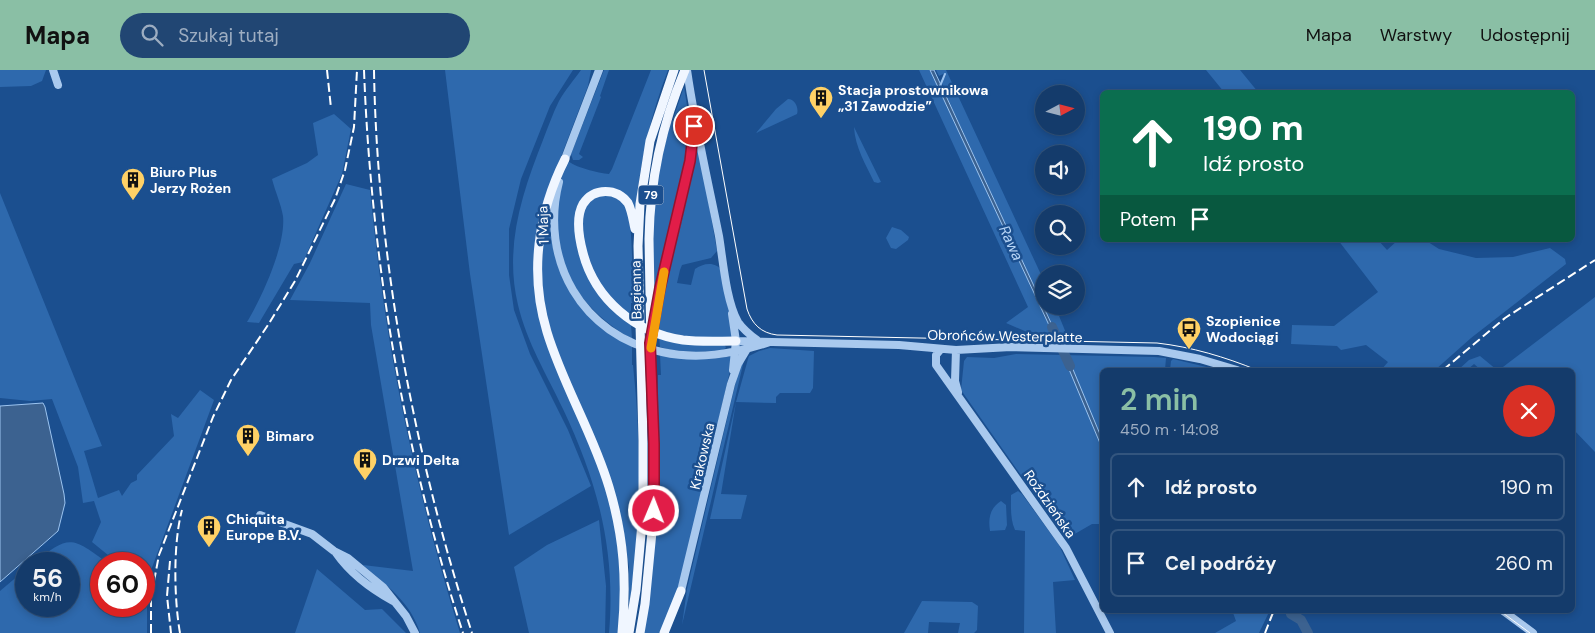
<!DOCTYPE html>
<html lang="pl">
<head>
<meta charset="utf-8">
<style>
	:root { --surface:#143b6b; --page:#214673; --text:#f1f3f6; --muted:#9dadc1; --line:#33557e; --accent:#8abfa5 }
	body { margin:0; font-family:"DM Sans",sans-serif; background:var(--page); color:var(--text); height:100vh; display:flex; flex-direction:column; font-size:19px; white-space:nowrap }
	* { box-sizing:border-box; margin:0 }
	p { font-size:16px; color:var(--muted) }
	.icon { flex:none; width:28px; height:28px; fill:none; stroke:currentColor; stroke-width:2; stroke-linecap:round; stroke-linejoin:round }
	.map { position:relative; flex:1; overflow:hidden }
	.drawer { position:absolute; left:1100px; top:298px; width:475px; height:245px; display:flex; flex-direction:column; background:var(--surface); border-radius:8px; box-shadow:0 2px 8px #0003,0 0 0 1px var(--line) }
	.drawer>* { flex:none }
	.top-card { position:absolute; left:1100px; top:20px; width:475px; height:152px; border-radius:8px; box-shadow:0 2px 8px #0003,0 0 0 1px var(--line); background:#0b6e4f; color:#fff; overflow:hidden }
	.needle { width:32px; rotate:83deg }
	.tools { position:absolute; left:1035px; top:15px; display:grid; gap:10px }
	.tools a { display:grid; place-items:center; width:50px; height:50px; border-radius:50%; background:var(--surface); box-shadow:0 2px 8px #0003,0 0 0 1px var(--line); font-size:25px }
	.speed { position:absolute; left:15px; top:482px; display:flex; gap:10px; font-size:25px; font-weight:700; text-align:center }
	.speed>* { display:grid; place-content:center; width:65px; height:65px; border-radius:50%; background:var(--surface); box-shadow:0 2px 8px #0003,0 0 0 1px var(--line); line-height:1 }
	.speed small { font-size:12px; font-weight:400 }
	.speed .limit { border:8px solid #d22; background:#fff; color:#111 }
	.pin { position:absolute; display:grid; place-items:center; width:42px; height:42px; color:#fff; margin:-21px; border:2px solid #fff; border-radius:50%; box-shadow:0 1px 5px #0007 }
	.me { position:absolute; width:55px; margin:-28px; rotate:1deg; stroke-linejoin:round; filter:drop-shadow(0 0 4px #0008) }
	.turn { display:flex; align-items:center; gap:18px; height:105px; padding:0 20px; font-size:22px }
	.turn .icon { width:65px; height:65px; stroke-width:2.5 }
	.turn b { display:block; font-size:35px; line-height:42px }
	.then { display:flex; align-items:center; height:48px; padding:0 20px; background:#0003; gap:10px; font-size:19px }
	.round { display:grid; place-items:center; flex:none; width:52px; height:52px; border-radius:26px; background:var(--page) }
	.headline { display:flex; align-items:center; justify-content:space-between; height:85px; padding:0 20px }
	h1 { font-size:30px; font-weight:600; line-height:38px; color:var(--accent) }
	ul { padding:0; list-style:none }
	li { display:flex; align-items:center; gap:15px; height:68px; margin:0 10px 8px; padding:0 10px; border:2px solid var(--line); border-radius:8px }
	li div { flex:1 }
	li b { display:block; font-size:19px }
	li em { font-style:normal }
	header { display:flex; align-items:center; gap:30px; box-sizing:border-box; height:70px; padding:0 25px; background:var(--accent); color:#111 }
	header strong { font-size:24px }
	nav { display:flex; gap:28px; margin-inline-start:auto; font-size:18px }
	.search { width:350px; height:45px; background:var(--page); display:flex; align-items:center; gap:12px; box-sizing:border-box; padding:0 18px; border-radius:28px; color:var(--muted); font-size:19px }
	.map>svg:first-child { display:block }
	.green { fill:#2e69ad }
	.water { fill:#3c6290; stroke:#9cc4f0 }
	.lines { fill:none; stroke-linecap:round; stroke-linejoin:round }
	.stream { stroke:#9cc4f0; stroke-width:2 }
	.river { stroke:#3c6290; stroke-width:10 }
	.minor { stroke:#a9c9ee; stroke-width:8 }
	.major { stroke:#f0f6ff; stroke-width:9 }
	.tram { stroke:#fff; stroke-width:1 }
	.rail { stroke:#fff; stroke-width:2; stroke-dasharray:9 4; stroke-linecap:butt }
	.route-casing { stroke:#92132f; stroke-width:12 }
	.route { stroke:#e11d48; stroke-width:9 }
	.slow { stroke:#f59e0b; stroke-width:9 }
	.labels { text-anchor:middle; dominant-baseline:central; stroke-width:5; stroke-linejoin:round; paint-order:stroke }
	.shield { fill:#1b4f8f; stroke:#bbcadd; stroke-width:1 }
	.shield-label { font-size:12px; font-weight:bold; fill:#fff }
	.poi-label { font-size:14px; font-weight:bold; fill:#fff; stroke:#1b4f8f; text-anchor:start }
	.street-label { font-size:14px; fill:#fff; stroke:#1b4f8f }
	.water-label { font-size:15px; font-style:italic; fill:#b5d3f5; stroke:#1b4f8f }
</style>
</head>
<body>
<header>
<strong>Mapa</strong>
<div class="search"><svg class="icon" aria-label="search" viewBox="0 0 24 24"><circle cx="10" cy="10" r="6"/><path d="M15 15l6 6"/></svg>Szukaj tutaj</div>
<nav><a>Mapa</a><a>Warstwy</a><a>Udostępnij</a></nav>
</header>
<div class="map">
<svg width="1595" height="563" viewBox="0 0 1595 563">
	<rect width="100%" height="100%" fill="#1b4f8f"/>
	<path class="green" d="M0,0H46L42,11L31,16L0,17Z
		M445,0H573L550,36L521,109L509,159V205L514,240L530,284L568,360L591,416L509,465L470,204Z
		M581,0H591L588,16L548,121L535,224L600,402L613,443L621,498L620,563H609C616,481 598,413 563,339C547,305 527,273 518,235C504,177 522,123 543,70C548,57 553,43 559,31C565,20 574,10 581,0Z
		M604,0H609L600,26L601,27L579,84L583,87L579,90H573L571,84Z
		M651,0H668C651,44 640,90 636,139H635L621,122L583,129L582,190L631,254L632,269C590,245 560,209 556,159C555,137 561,116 564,94L567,90C573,97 599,103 609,104L612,99Z
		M919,0H930L1055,268H1041L1006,253L1028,237Z
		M936,0H946L1044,211V236H1055L1068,268H1058L947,27L942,13L946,5L943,4L939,6Z
		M1206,0H1240L1258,22H1224Z
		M684,17L690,54L687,89L655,223H653C653,193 651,163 655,133C658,105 663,79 671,52H672Z
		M788,29C795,29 799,38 797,44L756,63L776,39Z
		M334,44L351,59L342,104L303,192L294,194L259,253L247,252C262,227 286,175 283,146C281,134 275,121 272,109L307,93L318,85L313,53Z
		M854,57L881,112L878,113L874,112C866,95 855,77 854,57Z
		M696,72H698L717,181L711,188L682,195L680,200L677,213L691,215L695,199C703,193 716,191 722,201L731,250L733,267L695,268L659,261L660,244L658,243L692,100Z
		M346,114L370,120C373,148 376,178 380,207C396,327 424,447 460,563H420C411,532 386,515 363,495L413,501L371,255L370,233L290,230L310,193Z
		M0,123L102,376L84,381L98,428L119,420L122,426L131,413L137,410V405L174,366L171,344L178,348L200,320L214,330L150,503L147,517V563H0V521L26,499V536H69V494H33C70,463 72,467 109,494H101V536H144V494H119L92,472L101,452L94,431L83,433L78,397L52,329L30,331L0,328Z
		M601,124C611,126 620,127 625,135C634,150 632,213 633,233H631V247C619,237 608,227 599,213C589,196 572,149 588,132C591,129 598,127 601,124Z
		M550,140C548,199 578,252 632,276V295H633C642,378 641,456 629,538V497L622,452L557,281L546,245L541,207L544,163Z
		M892,157L901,160L909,167L908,170L896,179L891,178L886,168Z
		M1338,170H1378L1387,180L1398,170H1425L1439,179L1476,188L1513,187L1550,178L1565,189L1566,194L1471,268L1435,300H1381L1388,292L1366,275L1341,280L1337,276L1291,274L1292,255L1334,256L1378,222Z
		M1595,227V382L1573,359L1572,300H1499Z
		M659,267L725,275L726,278L720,281L695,282L671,280L660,277Z
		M770,278L814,281L813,318L810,323H780L776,327V333L736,332L721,424L747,425L741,449H710L736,332L748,289L749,286L759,281Z
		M1016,284L1154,287L1166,288L1165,300H1102V454H1092L1066,469L961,320L964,291L967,287L994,288Z
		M660,285C683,289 708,291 732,286L733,288L680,515L661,563H643L657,429L658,305H661Z
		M745,286L682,555L687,519L740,294Z
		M1480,286L1497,300H1481L1474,294L1467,300H1458L1469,290Z
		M1173,289L1219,300H1170L1171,291Z
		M1018,421L1022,424L1059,475L1075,510L1053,512L1056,563H1024L1025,461L1015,460C1010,449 1011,436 1011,425Z
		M1001,431L1006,435L1007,455L1005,460L990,461C988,448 990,438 1001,431Z
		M599,450L606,516L605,563H529L514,497L547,475Z
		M317,499L365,540L382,539L406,563H295Z
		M922,531L972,532L978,536L977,560L974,563H958L960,553L929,552L928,563H904Z
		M1232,540H1270L1259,563H1215L1236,551Z"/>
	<path class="water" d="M930,0H934L1058,268H1055Z
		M1063,285H1067L1102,369V378Z
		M43,333L45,337L64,424L65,433L58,461L0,512V336Z"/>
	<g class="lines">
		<path class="stream" d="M940,16L945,4"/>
		<path class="river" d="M1052,257L1070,296
			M1291,544L1301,550L1308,563"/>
		<path class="minor" d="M53,0L58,15
			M687,0C695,56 708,111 719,166C723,190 726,231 738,252C743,259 750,265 757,270
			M563,94L599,0
			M559,112C539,190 582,266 662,282C698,290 732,284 767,273
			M732,244L736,271L733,300
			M736,271L899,275L956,280L1011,277L1159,281L1200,289L1237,300
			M941,279L936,285V295L1066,478L1110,563
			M956,280L955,311L958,322
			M260,445L312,464L334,481L348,488L383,517L406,546L415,563
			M336,483C350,503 371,519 393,531
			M681,521L731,314L738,294L747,279
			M1502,540L1533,563"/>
		<path class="major" d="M565,89C538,143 529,203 547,262C563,315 593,363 609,417C624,467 627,511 622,563
			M635,159C633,150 632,141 628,133C617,118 594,117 583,134C575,148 579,168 583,183C595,229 635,263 683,270C700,272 718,271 736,271
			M654,251C666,182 691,115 694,46
			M629,563L636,520L643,442V371L638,176L640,134L650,71L674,0
			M640,563L645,534L654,441L649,169C650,110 662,54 685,0
			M664,563L681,521"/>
		<path class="tram" d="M704,0L747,239C752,254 761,263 777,265L1157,273C1192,277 1225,287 1257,300
			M1499,540L1530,563"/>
		<path class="rail" d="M327,0L331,38
			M364,0C371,190 404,382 463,563
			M374,0C377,187 414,385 472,563
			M1443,300L1505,248L1595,190
			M170,491L167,526L171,563
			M151,563V527L159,485L213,347L231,310L268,255L295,211L335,129L345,100L354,57L357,0
			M180,563C174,529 173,473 182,440
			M1265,563L1274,540"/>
	</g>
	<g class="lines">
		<defs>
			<path id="route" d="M654,441V374L650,273L660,218L690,91L694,56"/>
		</defs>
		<use href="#route" class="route-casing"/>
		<use href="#route" class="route"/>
		<path class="slow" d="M651,278L664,202"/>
	</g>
	<defs>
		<symbol id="building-pin" viewBox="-11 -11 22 30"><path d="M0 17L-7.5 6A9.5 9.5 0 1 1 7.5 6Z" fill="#ffd166" stroke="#1b4f8f"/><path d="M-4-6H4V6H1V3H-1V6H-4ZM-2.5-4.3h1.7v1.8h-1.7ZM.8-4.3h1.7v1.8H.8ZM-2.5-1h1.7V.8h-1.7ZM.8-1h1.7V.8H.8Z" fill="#111"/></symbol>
		<symbol id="bus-pin" viewBox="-11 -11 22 30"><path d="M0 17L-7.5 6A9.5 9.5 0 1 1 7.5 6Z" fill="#ffd166" stroke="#1b4f8f"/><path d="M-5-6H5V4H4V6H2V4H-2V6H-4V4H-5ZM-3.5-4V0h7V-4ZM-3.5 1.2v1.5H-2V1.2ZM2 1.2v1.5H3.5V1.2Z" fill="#111"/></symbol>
	</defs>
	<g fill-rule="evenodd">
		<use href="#building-pin" x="807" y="14" width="28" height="38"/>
		<use href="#building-pin" x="119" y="96" width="28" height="38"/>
		<use href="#bus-pin" x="1175" y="245" width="28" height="38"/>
		<use href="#building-pin" x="234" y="352" width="28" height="38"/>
		<use href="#building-pin" x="351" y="376" width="28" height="38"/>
		<use href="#building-pin" x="195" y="443" width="28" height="38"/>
	</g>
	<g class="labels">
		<rect class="shield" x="638.5" y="115.5" width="25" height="19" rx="4"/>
		<g class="shield-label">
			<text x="651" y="125">79</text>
		</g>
		<g class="poi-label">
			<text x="838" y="20">Stacja prostownikowa<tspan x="838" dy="16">„31 Zawodzie”</tspan></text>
			<text x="150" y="102">Biuro Plus<tspan x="150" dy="16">Jerzy Rożen</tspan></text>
			<text x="1206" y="251">Szopienice<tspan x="1206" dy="16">Wodociągi</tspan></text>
			<text x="266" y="366">Bimaro</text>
			<text x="382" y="390">Drzwi Delta</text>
			<text x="226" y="449">Chiquita<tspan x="226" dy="16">Europe B.V.</tspan></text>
		</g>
		<g class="street-label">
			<text transform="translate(543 155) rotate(-92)">1 Maja</text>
			<text transform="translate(636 220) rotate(-91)">Bagienna</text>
			<text transform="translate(1005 266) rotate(1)">Obrońców Westerplatte</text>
			<text transform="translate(702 386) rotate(-77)">Krakowska</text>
			<text transform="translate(1050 434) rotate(55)">Roździeńska</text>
		</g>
		<g class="water-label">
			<text transform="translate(1011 173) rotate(65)">Rawa</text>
		</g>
	</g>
</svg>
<div class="tools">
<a><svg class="needle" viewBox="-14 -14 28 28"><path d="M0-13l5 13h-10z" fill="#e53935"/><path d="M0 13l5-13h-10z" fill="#9dadc1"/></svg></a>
<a><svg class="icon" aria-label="sound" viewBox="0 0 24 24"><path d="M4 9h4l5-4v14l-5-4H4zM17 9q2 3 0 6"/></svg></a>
<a><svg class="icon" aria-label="search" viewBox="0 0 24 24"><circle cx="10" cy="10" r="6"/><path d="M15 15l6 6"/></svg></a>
<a><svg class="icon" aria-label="layers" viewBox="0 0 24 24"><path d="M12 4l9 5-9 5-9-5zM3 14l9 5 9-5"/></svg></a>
</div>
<div class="speed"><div>56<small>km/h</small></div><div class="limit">60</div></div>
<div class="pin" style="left:694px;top:56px;background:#d93025"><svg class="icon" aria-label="arrive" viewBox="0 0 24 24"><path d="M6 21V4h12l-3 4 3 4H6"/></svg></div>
<svg class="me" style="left:654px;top:441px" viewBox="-20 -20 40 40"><circle r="17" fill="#e11d48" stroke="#fff" stroke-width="3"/><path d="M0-11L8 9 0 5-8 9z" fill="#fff"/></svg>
<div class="top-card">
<div class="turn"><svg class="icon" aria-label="ahead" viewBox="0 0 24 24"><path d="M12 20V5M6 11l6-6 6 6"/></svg><div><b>190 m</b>Idź prosto</div></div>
<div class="then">Potem<svg class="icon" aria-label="arrive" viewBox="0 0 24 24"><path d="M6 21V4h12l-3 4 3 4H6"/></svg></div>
</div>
<section class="drawer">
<div class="headline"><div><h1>2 min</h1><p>450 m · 14:08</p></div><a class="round" style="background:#d93025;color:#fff"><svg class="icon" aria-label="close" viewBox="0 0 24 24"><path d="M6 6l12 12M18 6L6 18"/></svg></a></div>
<ul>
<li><svg class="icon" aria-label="ahead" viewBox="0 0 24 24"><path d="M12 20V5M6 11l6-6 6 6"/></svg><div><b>Idź prosto</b></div><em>190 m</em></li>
<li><svg class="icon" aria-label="arrive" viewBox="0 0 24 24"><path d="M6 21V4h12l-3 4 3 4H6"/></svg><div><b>Cel podróży</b></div><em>260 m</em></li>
</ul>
</section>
</div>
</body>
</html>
